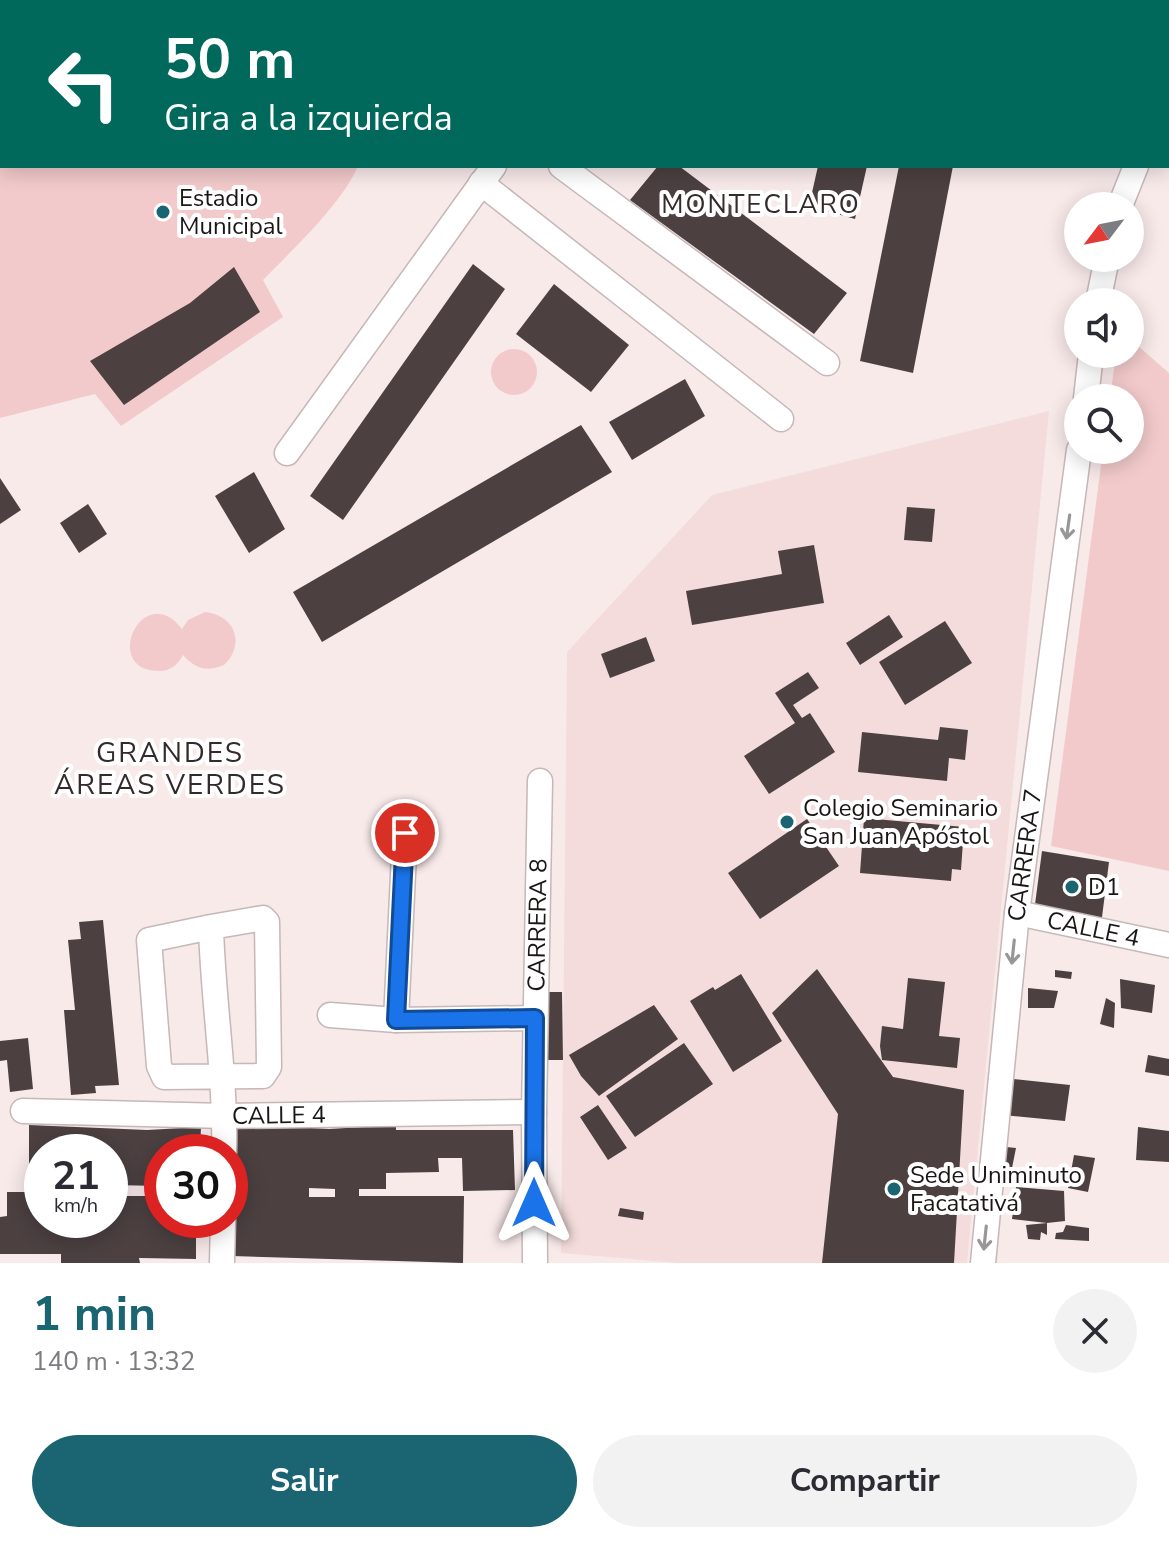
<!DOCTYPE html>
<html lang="es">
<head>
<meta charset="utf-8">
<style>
	:root { --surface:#fff; --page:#f2f2f3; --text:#2b2b33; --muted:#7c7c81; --accent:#1b6471 }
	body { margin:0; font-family:"Nunito Sans",sans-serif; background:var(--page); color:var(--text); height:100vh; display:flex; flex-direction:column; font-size:30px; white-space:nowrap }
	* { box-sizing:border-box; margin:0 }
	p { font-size:26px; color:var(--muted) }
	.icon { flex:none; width:44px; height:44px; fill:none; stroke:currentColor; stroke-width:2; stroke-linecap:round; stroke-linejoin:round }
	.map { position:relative; height:1263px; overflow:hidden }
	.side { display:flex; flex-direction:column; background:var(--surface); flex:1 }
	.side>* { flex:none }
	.hud { position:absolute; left:0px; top:0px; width:1170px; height:168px; box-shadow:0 4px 20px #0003; background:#00695c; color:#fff; overflow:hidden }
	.needle { width:52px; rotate:238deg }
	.controls { position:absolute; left:1064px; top:192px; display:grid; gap:16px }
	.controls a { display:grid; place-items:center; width:80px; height:80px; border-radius:50%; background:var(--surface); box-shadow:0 4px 20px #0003; font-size:40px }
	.speed { position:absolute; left:24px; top:1134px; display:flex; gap:16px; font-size:40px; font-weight:700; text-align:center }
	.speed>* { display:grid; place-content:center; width:104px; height:104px; border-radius:50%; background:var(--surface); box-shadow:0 4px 20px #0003; line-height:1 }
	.speed small { font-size:20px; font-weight:400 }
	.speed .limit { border:12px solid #d22; background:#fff; color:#111 }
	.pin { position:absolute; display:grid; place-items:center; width:68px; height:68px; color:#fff; margin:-34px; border:4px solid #fff; border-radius:50%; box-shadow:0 2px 8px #0007 }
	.me { position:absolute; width:88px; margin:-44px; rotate:0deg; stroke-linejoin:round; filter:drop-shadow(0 0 6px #0008) }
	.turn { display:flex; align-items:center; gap:28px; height:168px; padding:0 32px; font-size:36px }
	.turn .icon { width:104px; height:104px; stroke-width:2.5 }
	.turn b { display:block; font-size:56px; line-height:68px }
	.round { display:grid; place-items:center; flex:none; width:84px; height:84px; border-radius:42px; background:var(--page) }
	.headline { display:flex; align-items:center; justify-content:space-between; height:136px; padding:0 32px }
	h1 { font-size:48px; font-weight:700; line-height:60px; color:var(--accent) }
	.button { display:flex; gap:16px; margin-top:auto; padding:16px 32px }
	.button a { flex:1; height:92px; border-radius:48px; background:var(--accent); color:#fff; font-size:32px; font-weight:700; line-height:92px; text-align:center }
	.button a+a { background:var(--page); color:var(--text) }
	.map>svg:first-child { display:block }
	.built { fill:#f4dcdc }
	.green { fill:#f2cacb }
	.building { fill:#4c4041; fill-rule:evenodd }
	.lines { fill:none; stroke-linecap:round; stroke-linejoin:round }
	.minor-casing { stroke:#c6b7b8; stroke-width:27 }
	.major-casing { stroke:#368493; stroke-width:33 }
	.minor { stroke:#fff; stroke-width:24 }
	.major { stroke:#8fd9e6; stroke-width:30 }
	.oneway { stroke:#989696 }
	.route-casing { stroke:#114b97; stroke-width:20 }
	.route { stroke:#1a73e8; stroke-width:14 }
	.poi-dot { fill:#1b6471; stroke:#fff; stroke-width:3 }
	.labels { text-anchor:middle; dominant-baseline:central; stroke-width:8; stroke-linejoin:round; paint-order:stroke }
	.poi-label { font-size:24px; fill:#1b1616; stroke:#fff; text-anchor:start }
	.street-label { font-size:24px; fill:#1b1616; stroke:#fff }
	.neighbourhood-label { font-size:26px; letter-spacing:2px; fill:#352a2b; stroke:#fff }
	.quarter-label { font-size:28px; letter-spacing:2px; fill:#352a2b; stroke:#fff }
</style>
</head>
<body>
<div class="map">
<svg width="1169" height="1263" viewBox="0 0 1169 1263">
	<rect width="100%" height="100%" fill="#f9eaea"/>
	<path class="built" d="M1049,411L967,1263H678L561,1253L567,652L712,495Z"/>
	<path class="green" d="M0,0L349,2H2V166H358C341,205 293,249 263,280L283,317L121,426L95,394L0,418Z
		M1130,339L1169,373V871L1051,846L1103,450H1130V398H1110L1116,354H1130Z
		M491 372a23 23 0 1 1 46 0a23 23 0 1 1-46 0Z
		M205,612C235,615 246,644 224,665C207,672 195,669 183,655C178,665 170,671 159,671C100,671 143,578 182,629L188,620Z"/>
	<path class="building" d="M658,166H679L847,293L814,334L630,200Z
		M818,166H867L855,219L809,206Z
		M899,166H953L913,373L860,361Z
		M473,264L505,289L343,520L310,496Z
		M234,267L260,312L124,405L90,361L190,303Z
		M554,284L629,345L591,392L516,334Z
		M685,379L705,416L632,460L609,422Z
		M581,425L612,472L322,642L293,592Z
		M254,472L285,529L249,553L215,496Z
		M0,478L21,510L0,524Z
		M88,504L107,534L79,553L60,523Z
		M907,507L935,509L932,542L904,540Z
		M814,545L824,603L692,625L686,591L782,574L778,551Z
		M889,615L903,637L860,665L846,643Z
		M945,621L972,663L905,705L879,662Z
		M646,637L655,661L610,678L601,654Z
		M808,672L819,688L793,705L802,718L810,713L835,752L769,794L744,756L795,723L775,693Z
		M940,727L968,730L965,760L949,758L947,781L858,772L862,732L938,740Z
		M864,818L964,827L961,870L952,869L951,881L860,873Z
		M807,819L839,866L760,919L728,873Z
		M1042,851L1109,862L1101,925L1034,912Z
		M103,920L119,1085L95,1086L96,1093L71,1095L64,1010H75L68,940L81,939L79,922Z
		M817,969L893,1077L964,1090L954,1263H822L838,1114L772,1013Z
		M1055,970L1072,972L1071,979L1055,977Z
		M741,974L782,1041L733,1072L690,1001L713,987L715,990Z
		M908,978L945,982L939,1036L960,1038L957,1068L882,1060L880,1046L882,1026L903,1029Z
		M1120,979L1155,985L1152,1013L1121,1008Z
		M1028,988L1058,991L1054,1008H1028Z
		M543,992H562L563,1060H544Z
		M1106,998L1115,1003L1114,1028L1100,1024Z
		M654,1005L678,1039L599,1096L581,1076L569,1055Z
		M28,1038L33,1089L10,1092L7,1060L0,1061V1041Z
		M684,1043L713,1084L635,1137L606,1096Z
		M1148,1055L1169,1059V1076L1145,1072Z
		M1005,1078L1070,1085L1065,1121L1003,1115Z
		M598,1105L627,1148L608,1160L580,1117Z
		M233,1124L329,1129L396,1125V1130H513L515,1190L463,1191L462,1158H438L439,1172L386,1173V1189H359V1196H464L463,1263L232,1256ZM309,1188L335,1189V1197H309Z
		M29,1125L147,1130L201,1127L200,1152H162V1186L110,1185V1152H42V1173H29Z
		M1138,1127L1169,1131V1162L1136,1160Z
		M997,1146L1016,1148L1011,1173L994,1171Z
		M1074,1155L1095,1158L1088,1192L1068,1188Z
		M42,1180V1220H110V1196H162V1220H196V1259L139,1258L140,1263H61V1254H0V1217L7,1216V1192H32L31,1181Z
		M1016,1187L1064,1191L1065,1221L1047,1223L1012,1219Z
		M620,1208L644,1212L643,1220L618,1216Z
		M1047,1223V1235L1041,1232L1040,1240L1028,1239L1026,1225Z
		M1066,1225L1089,1228V1241L1055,1239L1056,1233L1063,1232Z"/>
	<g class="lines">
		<defs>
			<g id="minor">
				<path d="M612,2L613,0"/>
				<path d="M561,166L827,363"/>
				<path d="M481,183L781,419"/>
				<path d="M1120,206L1136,166"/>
				<path d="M1098,302L1107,258"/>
				<path d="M1086,398L1091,354"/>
				<path d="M287,453L494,166"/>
				<path d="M405,833L396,1020L535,1018"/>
				<path id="s1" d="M1017,913L1169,945"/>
				<path d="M211,927L149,940L159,1066L164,1077L263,1076L269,1067L267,922L263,918L211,927C213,1002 226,1077 224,1152"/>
				<path d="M330,1015L396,1020"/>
				<path id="s2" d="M23,1111L225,1116L534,1112"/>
				<path d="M222,1263L223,1220"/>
				<path id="s3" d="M535,1263L534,1112L540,781"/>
				<path id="s4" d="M983,1263L1017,913L1079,450"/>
			</g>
			<path id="major" d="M1045,0L1047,2
				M1168,120L1169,121"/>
		</defs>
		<use href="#minor" class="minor-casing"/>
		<use href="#major" class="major-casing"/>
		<use href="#minor" class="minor"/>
		<use href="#major" class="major"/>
	</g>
	<defs><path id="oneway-shaft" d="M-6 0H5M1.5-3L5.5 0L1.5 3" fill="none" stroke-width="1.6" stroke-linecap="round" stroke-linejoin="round" transform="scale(2)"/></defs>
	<g class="oneway">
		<use href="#oneway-shaft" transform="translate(1068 527) rotate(98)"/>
		<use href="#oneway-shaft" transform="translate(1013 952) rotate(96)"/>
		<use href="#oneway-shaft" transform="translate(985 1238) rotate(96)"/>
	</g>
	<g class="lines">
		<defs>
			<path id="route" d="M405,833L396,1020L535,1018L534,1203"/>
		</defs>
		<use href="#route" class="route-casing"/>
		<use href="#route" class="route"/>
	</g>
	<g class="poi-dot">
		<circle cx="163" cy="212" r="8"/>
		<circle cx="787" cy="822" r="8"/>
		<circle cx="1072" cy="887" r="8"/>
		<circle cx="894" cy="1189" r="8"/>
	</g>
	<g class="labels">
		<g class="poi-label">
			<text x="179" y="198">Estadio<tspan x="179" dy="28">Municipal</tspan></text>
			<text x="803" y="808">Colegio Seminario<tspan x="803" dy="28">San Juan Apóstol</tspan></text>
			<text x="1088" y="887">D1</text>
			<text x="910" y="1175">Sede Uniminuto<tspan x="910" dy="28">Facatativá</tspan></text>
		</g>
		<g class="street-label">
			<text stroke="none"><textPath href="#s4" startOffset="410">CARRERA 7</textPath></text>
			<text stroke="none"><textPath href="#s3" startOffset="338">CARRERA 8</textPath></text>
			<text stroke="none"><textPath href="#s1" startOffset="78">CALLE 4</textPath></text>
			<text stroke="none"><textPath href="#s2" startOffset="256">CALLE 4</textPath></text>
		</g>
		<g class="neighbourhood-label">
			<text x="761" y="204">MONTECLARO</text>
		</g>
		<g class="quarter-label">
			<text x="170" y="753">GRANDES<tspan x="170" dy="32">ÁREAS VERDES</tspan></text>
		</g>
	</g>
</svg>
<div class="controls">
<a><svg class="needle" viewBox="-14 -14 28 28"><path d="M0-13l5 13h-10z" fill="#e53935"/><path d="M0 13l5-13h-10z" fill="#7c7c81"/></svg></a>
<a><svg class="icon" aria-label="sound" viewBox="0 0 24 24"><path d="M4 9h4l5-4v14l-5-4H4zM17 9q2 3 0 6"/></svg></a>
<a><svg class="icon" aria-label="search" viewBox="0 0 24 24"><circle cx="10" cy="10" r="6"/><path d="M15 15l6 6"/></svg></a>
</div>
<div class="speed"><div>21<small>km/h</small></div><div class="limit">30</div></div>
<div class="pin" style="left:405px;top:833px;background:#d93025"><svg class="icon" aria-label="arrive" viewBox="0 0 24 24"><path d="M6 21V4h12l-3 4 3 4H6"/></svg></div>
<svg class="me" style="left:534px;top:1203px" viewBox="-20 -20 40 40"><path d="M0-17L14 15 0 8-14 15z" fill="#1a73e8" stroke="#fff" stroke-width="4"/></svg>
<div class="hud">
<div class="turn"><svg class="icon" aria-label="left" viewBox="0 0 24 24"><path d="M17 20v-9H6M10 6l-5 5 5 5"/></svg><div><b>50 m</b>Gira a la izquierda</div></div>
</div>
</div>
<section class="side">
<div class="headline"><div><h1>1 min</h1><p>140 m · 13:32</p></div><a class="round"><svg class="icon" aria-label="close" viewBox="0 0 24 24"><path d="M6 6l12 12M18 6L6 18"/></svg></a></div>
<div class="button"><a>Salir</a><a>Compartir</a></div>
</section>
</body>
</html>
